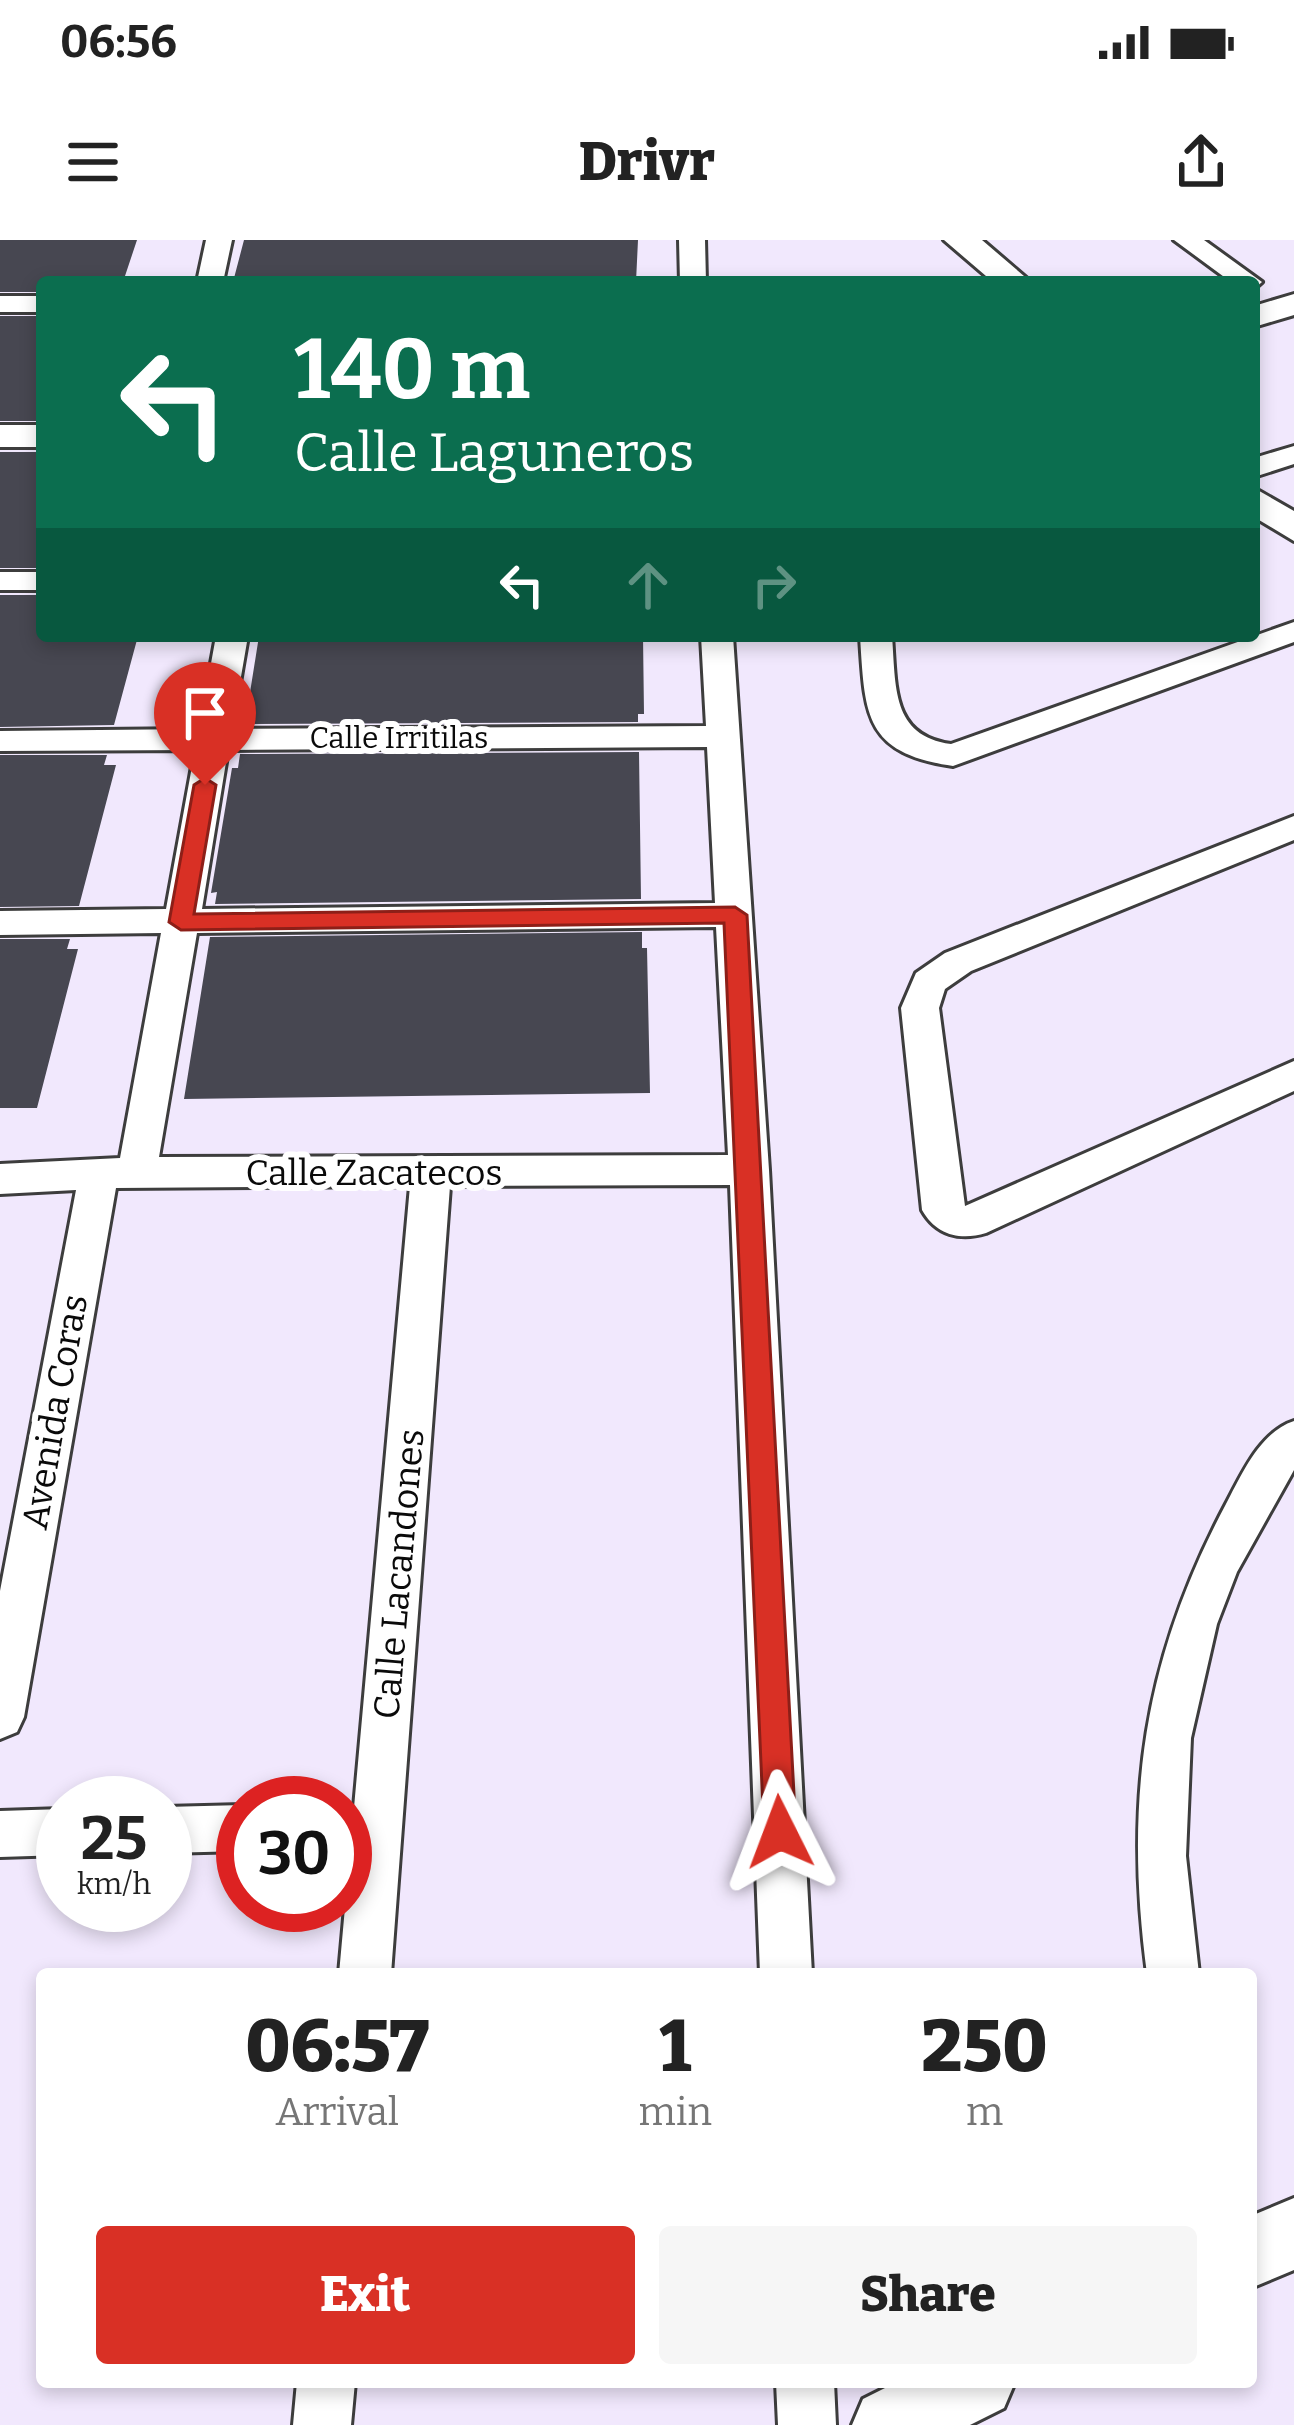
<!DOCTYPE html>
<html lang="en">
<head>
<meta charset="utf-8">
<style>
	:root { --surface:#fff; --page:#f6f6f6; --text:#222; --muted:#767676; --accent:#d93025 }
	body { margin:0; font-family:Bitter,serif; background:var(--page); color:var(--text); height:100vh; display:flex; flex-direction:column; font-size:45px; white-space:nowrap }
	* { box-sizing:border-box; margin:0 }
	p { font-size:39px; color:var(--muted) }
	.icon { flex:none; width:66px; height:66px; fill:none; stroke:currentColor; stroke-width:2; stroke-linecap:round; stroke-linejoin:round }
	.map { position:relative; flex:1; overflow:hidden }
	.sheet { position:absolute; left:36px; top:1728px; width:1221px; height:420px; display:flex; flex-direction:column; background:var(--surface); border-radius:12px; box-shadow:0 6px 18px #0003 }
	.sheet>* { flex:none }
	.top-card { position:absolute; left:36px; top:36px; width:1224px; height:366px; border-radius:12px; box-shadow:0 6px 18px #0003; background:#0b6e4f; color:#fff; overflow:hidden }
	.speed { position:absolute; left:36px; top:1536px; display:flex; gap:24px; font-size:60px; font-weight:700; text-align:center }
	.speed>* { display:grid; place-content:center; width:156px; height:156px; border-radius:50%; background:var(--surface); box-shadow:0 6px 18px #0003; line-height:1 }
	.speed small { font-size:30px; font-weight:400 }
	.speed .limit { border:18px solid #d22; background:#fff; color:#111 }
	.pin { position:absolute; display:grid; place-items:center; width:102px; height:102px; color:#fff; margin:-123px -51px; border-radius:50% 50% 50% 0; rotate:-45deg; box-shadow:0 0 12px #0007 }
	.pin .icon { rotate:45deg }
	.me { position:absolute; width:132px; margin:-66px; rotate:357deg; stroke-linejoin:round; filter:drop-shadow(0 0 9px #0008) }
	.turn { display:flex; align-items:center; gap:42px; height:252px; padding:0 60px; font-size:54px }
	.turn .icon { width:156px; height:156px; stroke-width:2.5 }
	.turn b { display:block; font-size:84px; line-height:102px }
	.lanes { display:flex; align-items:center; height:114px; padding:0 60px; background:#0003; justify-content:center; gap:60px; direction:ltr }
	.lanes .off { opacity:.35 }
	.eta { display:flex; justify-content:space-evenly; align-items:center; height:204px; text-align:center }
	.eta b { font-size:72px; font-weight:800; line-height:84px }
	.primary-button { display:flex; gap:24px; margin-top:auto; padding:24px 60px }
	.primary-button a { flex:1; height:138px; border-radius:12px; background:var(--accent); color:#fff; font-size:48px; font-weight:800; line-height:138px; text-align:center }
	.primary-button a+a { background:var(--page); color:var(--text) }
	.status { display:flex; justify-content:space-between; align-items:center; height:84px; padding:0 60px; background:var(--surface); direction:ltr }
	.status svg { height:33px; fill:currentColor }
	header { display:flex; justify-content:space-between; align-items:center; height:156px; padding:0 60px; background:var(--surface); font-size:54px; font-weight:800 }
	.map>svg:first-child { display:block }
	.building { fill:#474751 }
	.lines { fill:none; stroke-linecap:round; stroke-linejoin:round }
	.minor-casing { stroke:#3d3d3d; stroke-width:6 }
	.tertiary-casing { stroke:#3d3d3d; stroke-width:6 }
	.minor { fill:#fff; fill-rule:evenodd }
	.tertiary { fill:#fff; fill-rule:evenodd }
	.route { fill:#d93025; stroke:#8d1f18; stroke-width:3 }
	.labels { text-anchor:middle; dominant-baseline:central; stroke-width:12; stroke-linejoin:round; paint-order:stroke }
	.far-street-label { font-size:30px; fill:#0a0a0a; stroke:#fff }
	.street-label { font-size:36px; fill:#0a0a0a; stroke:#fff }
</style>
</head>
<body>
<div class="status"><b>06:56</b><svg viewBox="0 0 49 12"><path d="M0 12V9h3v3zM5 12V6h3v6zM10 12V3h3v9zM15 12V0h3v12zM26 1h20v11H26zM47 4h2v5h-2z"/></svg></div>
<header><svg class="icon" aria-label="menu" viewBox="0 0 24 24"><path d="M4 6h16M4 12h16M4 18h16"/></svg>Drivr<svg class="icon" aria-label="share" viewBox="0 0 24 24"><path d="M12 15V3M7 8l5-5 5 5M5 13v7h14v-7"/></svg></header>
<div class="map">
<svg width="1294" height="2185" viewBox="0 0 1294 2185">
	<rect width="100%" height="100%" fill="#f1e8fd"/>
	<path class="building" d="M0,0H137L123,42H42V52H0Z
		M244,0H638L636,42H233Z
		M0,76H42V181H0Z
		M0,212H42V328H0Z
		M0,355H42V396H138L114,485L0,487Z
		M259,396H643L644,474H638V482L245,484Z
		M639,512L641,659L215,664L217,652L211,653L232,528H238L240,514Z
		M0,515H107L104,525H116L79,666L0,667Z
		M642,692V708H647L650,853L184,859L210,697Z
		M0,699H70L67,709H78L37,868H0Z"/>
	<g class="lines">
		<defs>
			<path id="minor" d="M206,0H232L223,42H197Z
				M679,0H705L706,42H680Z
				M1174,0H1204L1262,42L1254,49V42H1231Z
				M0,56H42V72H0Z
				M1294,206V224L1254,237V218Z
				M0,332H42V350H0Z
				M1294,382V402L953,526C864,513 865,475 860,396H892C896,446 891,496 951,504Z
				M216,396H248L232,489L706,486L701,396H733L769,930L812,1734H760L730,945L450,946L391,1734H339L410,946L116,948L24,1477L17,1492L0,1499V1351L76,950L0,954V924L120,918L161,693L0,695V671L166,669L195,510L0,511V491L199,489ZM707,507L715,663L202,669L228,510ZM716,687L728,915L159,917L197,693Z
				M1294,576V600L971,731L945,749L939,768L965,966L1294,821V851L986,993C960,1001 936,995 922,970L901,768L916,733L945,713Z
				M1294,1181V1230L1237,1332L1217,1384L1191,1498L1186,1616L1199,1734H1147C1124,1560 1143,1420 1226,1264C1242,1234 1260,1192 1294,1181Z
				M243,1565V1611L165,1613V1567Z
				M63,1569V1615L0,1617V1571Z
				M297,2142H355L351,2185H293Z
				M776,2142H834L836,2185H778Z"/>
			<path id="tertiary" d="M944,0H982L1031,42H993Z
				M1294,54V75L1254,87V66Z
				M0,185H42V207H0Z
				M1254,248L1294,271V301L1254,277Z
				M1294,1958V2030L1251,2048V1976Z
				M897,2142H1015L1004,2168L970,2185H852L863,2159Z"/>
		</defs>
		<use href="#minor" class="minor-casing"/>
		<use href="#tertiary" class="tertiary-casing"/>
		<use href="#minor" class="minor"/>
		<use href="#tertiary" class="tertiary"/>
	</g>
	<path class="route" d="M205,538L216,545L194,674L735,667L747,675L796,1592L791,1603L780,1607L768,1603L764,1592L724,683L181,690L169,682L194,545Z"/>
	<g class="labels">
		<g class="far-street-label">
			<text x="399" y="498">Calle Irritilas</text>
		</g>
		<g class="street-label">
			<text x="374" y="933">Calle Zacatecos</text>
			<text transform="translate(55 1172) rotate(-80)">Avenida Coras</text>
			<text transform="translate(399 1334) rotate(-85)">Calle Lacandones</text>
		</g>
	</g>
</svg>
<div class="speed"><div>25<small>km/h</small></div><div class="limit">30</div></div>
<div class="pin" style="left:205px;top:545px;background:#d93025"><svg class="icon" aria-label="arrive" viewBox="0 0 24 24"><path d="M6 21V4h12l-3 4 3 4H6"/></svg></div>
<svg class="me" style="left:780px;top:1592px" viewBox="-20 -20 40 40"><path d="M0-17L14 15 0 8-14 15z" fill="#d93025" stroke="#fff" stroke-width="4"/></svg>
<div class="top-card">
<div class="turn"><svg class="icon" aria-label="left" viewBox="0 0 24 24"><path d="M17 20v-9H6M10 6l-5 5 5 5"/></svg><div><b>140 m</b>Calle Laguneros</div></div>
<div class="lanes"><svg class="icon" aria-label="left" viewBox="0 0 24 24"><path d="M17 20v-9H6M10 6l-5 5 5 5"/></svg><svg class="icon off" aria-label="ahead" viewBox="0 0 24 24"><path d="M12 20V5M6 11l6-6 6 6"/></svg><svg class="icon off" aria-label="right" viewBox="0 0 24 24"><path d="M7 20v-9h11M14 6l5 5-5 5"/></svg></div>
</div>
<section class="sheet">
<div class="eta">
<div><b>06:57</b><p>Arrival</p></div>
<div><b>1</b><p>min</p></div>
<div><b>250</b><p>m</p></div>
</div>
<div class="primary-button"><a>Exit</a><a>Share</a></div>
</section>
</div>
</body>
</html>
